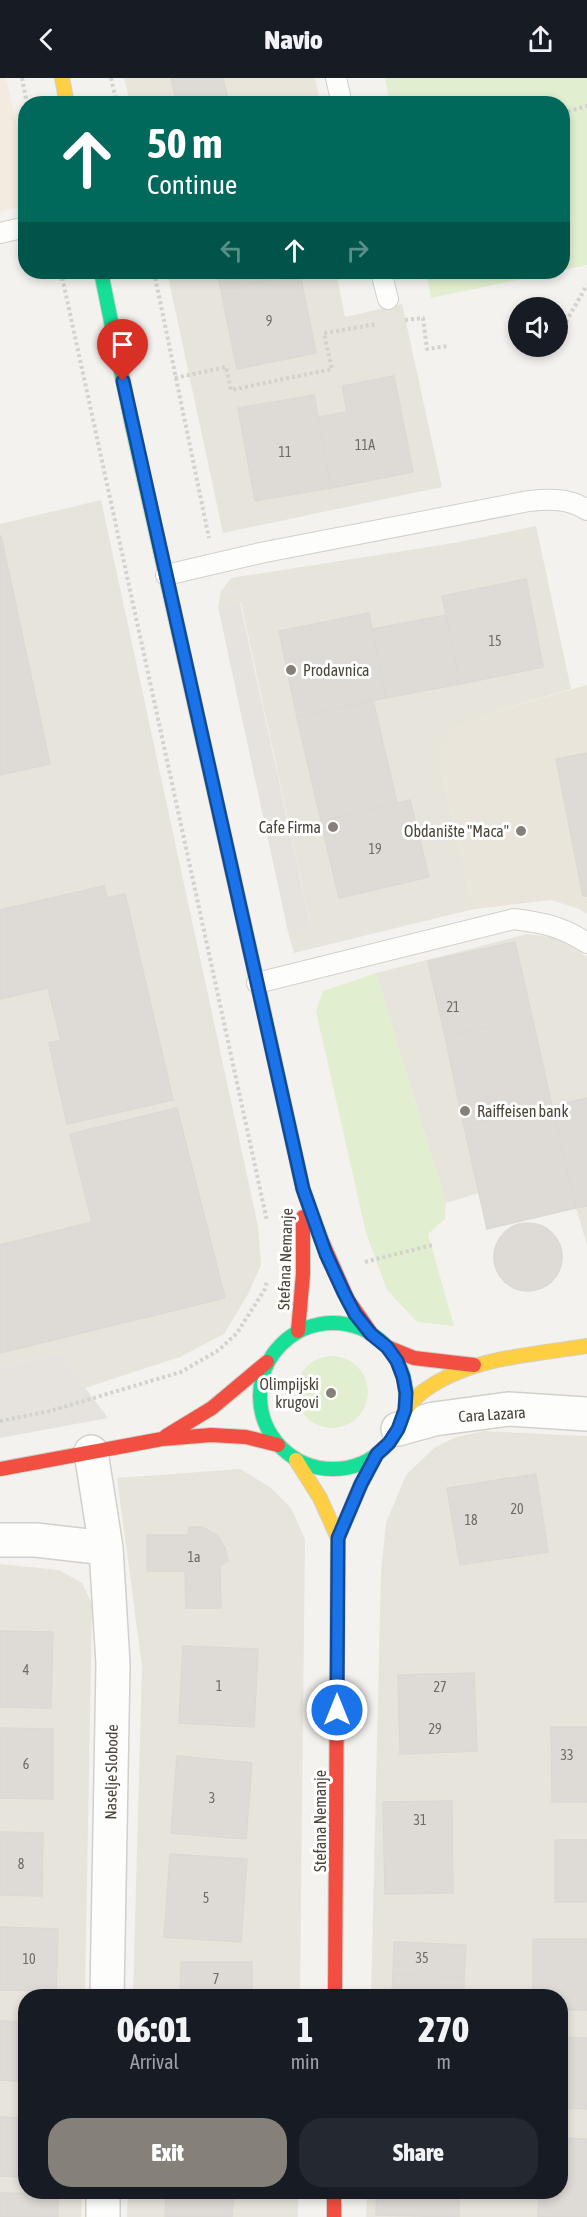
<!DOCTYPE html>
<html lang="en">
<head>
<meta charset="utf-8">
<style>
	:root { --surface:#171b24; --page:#242831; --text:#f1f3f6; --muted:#9ea1a6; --accent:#868178 }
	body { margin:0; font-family:"Asap Condensed",sans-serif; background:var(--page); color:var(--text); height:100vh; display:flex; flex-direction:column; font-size:22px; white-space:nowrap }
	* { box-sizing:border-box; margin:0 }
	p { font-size:20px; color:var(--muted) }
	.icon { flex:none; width:33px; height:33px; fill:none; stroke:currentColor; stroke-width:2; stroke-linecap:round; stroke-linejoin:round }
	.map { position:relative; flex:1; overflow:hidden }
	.side { position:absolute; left:18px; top:1911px; width:550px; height:210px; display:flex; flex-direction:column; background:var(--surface); border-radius:24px; box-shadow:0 3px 9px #0003 }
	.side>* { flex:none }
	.banner { position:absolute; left:18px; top:18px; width:552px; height:183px; border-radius:24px; box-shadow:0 3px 9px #0003; background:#00695c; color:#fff; overflow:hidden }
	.fabs { position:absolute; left:508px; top:219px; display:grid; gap:12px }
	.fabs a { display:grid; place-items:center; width:60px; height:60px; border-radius:50%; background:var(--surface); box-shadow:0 3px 9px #0003; font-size:30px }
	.pin { position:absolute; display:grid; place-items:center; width:51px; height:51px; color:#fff; margin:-62px -26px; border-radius:50% 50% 50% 0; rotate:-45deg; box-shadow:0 0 6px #0007 }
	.pin .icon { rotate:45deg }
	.me { position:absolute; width:66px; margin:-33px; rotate:0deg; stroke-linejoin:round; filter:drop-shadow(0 0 4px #0008) }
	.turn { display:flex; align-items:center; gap:21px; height:126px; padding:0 30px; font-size:27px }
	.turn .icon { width:78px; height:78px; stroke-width:2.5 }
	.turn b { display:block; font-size:42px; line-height:51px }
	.lanes { display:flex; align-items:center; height:57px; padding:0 30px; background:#0003; justify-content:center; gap:30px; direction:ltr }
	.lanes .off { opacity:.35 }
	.eta { display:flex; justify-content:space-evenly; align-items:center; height:102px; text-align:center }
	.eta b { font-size:36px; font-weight:800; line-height:42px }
	.action { display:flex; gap:12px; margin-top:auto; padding:12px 30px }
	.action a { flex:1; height:69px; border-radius:24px; background:var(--accent); color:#fff; font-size:24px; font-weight:800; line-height:69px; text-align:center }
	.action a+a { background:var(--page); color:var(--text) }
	header { display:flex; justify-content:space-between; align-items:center; height:78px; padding:0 30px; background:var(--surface); font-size:27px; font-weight:800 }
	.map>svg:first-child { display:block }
	.residential { fill:#e7e4dc }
	.commercial { fill:#f3ebdf }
	.education { fill:#eae5da }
	.green { fill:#e1eecf }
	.parking { fill:#e6e3df }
	.building { fill:#dedbd6; stroke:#dcd9d4; stroke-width:1.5 }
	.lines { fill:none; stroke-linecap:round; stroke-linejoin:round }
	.lane-casing { stroke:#d2d0cb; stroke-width:22 }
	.street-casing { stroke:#d2d0cb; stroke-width:36 }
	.fast-casing { stroke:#d3cfc5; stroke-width:16 }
	.slow-casing { stroke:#d3cfc5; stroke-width:16 }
	.jam-casing { stroke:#d3cfc5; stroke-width:16 }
	.path { stroke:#d3d2cc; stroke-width:4; stroke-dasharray:3 3; stroke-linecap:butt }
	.lane { stroke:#fdfdfc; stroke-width:20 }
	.street { stroke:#fdfdfc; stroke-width:33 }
	.fast { stroke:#16e098; stroke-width:14 }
	.slow { stroke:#ffcf43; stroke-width:14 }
	.jam { stroke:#f24e42; stroke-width:14 }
	.route-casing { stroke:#114b97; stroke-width:15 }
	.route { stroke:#1a73e8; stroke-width:10 }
	.poi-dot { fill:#868178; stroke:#fff; stroke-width:2 }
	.labels { text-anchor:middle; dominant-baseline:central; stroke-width:6; stroke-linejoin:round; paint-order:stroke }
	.number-label { font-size:14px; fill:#706a61 }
	.poi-label { font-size:16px; fill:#4b4439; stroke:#fff; text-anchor:end }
	.street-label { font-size:16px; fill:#4b4439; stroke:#fff }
</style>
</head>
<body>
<header><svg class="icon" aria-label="back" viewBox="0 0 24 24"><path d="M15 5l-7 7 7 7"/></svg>Navio<svg class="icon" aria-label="share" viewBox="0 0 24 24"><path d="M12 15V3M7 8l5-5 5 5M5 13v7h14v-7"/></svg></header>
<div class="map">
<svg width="587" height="2139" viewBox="0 0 587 2139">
	<rect width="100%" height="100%" fill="#f4f2ee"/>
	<path class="residential" d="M167,194H336L345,239L402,226L442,409L223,455Z
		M101,422L258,1148L261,1187L248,1216L224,1256L180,1279L85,1310L59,1275L0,1290V446Z
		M536,448L571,611L493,634L439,683L474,831L294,875L288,854L311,848L241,525L218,529L221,513L231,500L454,465Z
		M527,856L559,860L587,879V1167L576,1130L487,1151L479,1115L446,1125L376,895Z
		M484,1353L587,1358V2139H366L367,2114H561V1918H371L381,1493L386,1445L406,1397L434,1370L456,1359Z
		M240,1391L270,1409L291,1430L305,1461L300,1918H133L142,1588L117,1400Z
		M0,1486L59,1492L82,1505L92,1526L85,1918H26V2114H82L81,2139H0Z
		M128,2114H298V2139H127Z"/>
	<path class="commercial" d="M0,0H6L26,88L25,128L0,134Z"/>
	<path class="education" d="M124,0H315L321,25H130Z
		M587,607V836L579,831L551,822L474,831L439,683L443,665L453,649L493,634Z"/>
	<path class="green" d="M385,0H587V187L563,192L562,26L390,25Z
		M426,194H556L431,220Z
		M376,895L446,1125L445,1141L428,1156L454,1248L417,1244L387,1212L366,1155L316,933L323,913Z
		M296 1314a36 36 0 1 1 72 0a36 36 0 1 1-72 0Z"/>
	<path class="parking" d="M240,525L311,849L288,854L218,529Z
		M59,1275L108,1340L0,1360V1290Z"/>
	<path class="building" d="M171,0H223L229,26H177Z
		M217,194H300V196L221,212Z
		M300,196L316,275L237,291L221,212Z
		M394,298L413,394L331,410L318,339L347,334L342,308Z
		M314,317L331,410L255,423L238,330Z
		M1,458L50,686L0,697V459Z
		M526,501L543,589L460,606L442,518Z
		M369,535L386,620L297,639L279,553Z
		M446,537L460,606L386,620L372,551Z
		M373,622L397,725L321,743L297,639Z
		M587,675V818H583L556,681Z
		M410,722L429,799L339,820L321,743Z
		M104,808L107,820L125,816L173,1022L67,1046L49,965L61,962L48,910L0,921V832Z
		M515,864L532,939L445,958L428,883Z
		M532,939L552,1028L464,1048L445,958Z
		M587,1020V1128L576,1130L552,1028Z
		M552,1028L576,1130L487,1151L464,1048Z
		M177,1030L225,1220L0,1275V1167L92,1144L70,1056Z
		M494 1179a34 34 0 1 1 68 0a34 34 0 1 1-68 0Z
		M536,1396L548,1474L460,1487L447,1410Z
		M189,1449H202L217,1457L225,1470L228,1483L220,1487L221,1530H186L185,1493H147V1457H188Z
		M0,1553L53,1554L51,1630L0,1629Z
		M183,1568L258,1571L254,1649L179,1645Z
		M474,1595L477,1673L400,1676L398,1597Z
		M551,1649H587V1724H552Z
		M0,1650L53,1651V1721L0,1720Z
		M177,1678L252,1685L246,1761L171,1755Z
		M452,1723L453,1815L385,1816L383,1724Z
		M0,1754L43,1755L42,1818L0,1817Z
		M555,1762H587V1824H555Z
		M170,1776L247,1781L241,1864L164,1859Z
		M0,1849L58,1851L56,1913L0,1912Z
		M533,1861H587V1932H561V1918H533Z
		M394,1864L466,1867L464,1899L393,1897Z
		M181,1884H252V1918H180Z
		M393,1897L464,1899V1918H392Z
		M0,1943L26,1944V2004L0,2002Z
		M561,1959L587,1960V2031L561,2030Z
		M0,2039L26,2040V2099L0,2098Z
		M561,2060L587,2061V2139H538L539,2114H561Z
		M166,2114H234L232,2139H165Z
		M377,2114H459V2139L376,2137Z
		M0,2115L58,2116V2139H0Z"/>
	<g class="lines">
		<defs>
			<path id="lane" d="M336,0L342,26
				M0,155L26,149
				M381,194L388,221
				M166,497L260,475L529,423C550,421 569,420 587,432
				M257,905L514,841C544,845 561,848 587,865"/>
			<path id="street" d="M398,1351L434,1341L508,1331L587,1336
				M91,1374L106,1470L113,1586L107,1918
				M0,1462H36L106,1470
				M103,2139V2114"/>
			<path id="fast" d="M101,194L132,347L179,556
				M264,935L303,1111L321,1161
				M260 1318a73 73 0 1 1 146 0a73 73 0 1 1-146 0Z"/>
			<path id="slow" d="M62,0L67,26
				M179,556L264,935
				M405,1332C410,1326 415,1320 421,1315C467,1279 532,1277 587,1268
				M296,1382L320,1420L338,1460
				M337,1581L338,1460L361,1406L377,1376"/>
			<path id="jam" d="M321,1161L348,1222L371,1255
				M298,1253L303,1196V1139
				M387,1269L414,1280L474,1287
				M166,1358L212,1330L267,1284
				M0,1391L162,1361L211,1357L246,1359L278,1367
				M335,1918L337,1581
				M334,2114V2139"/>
		</defs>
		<use href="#lane" class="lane-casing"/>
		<use href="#street" class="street-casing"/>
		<use href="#fast" class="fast-casing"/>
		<use href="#slow" class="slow-casing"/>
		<use href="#jam" class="jam-casing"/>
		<path class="path" d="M22,0L27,26
			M111,0L117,26
			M562,35L587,28
			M61,194L267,1143
			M154,194L209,460
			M405,242L423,240L427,271L448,268
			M563,249L587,207
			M175,300L226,289L231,312L332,291L324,255L377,246
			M365,1184L432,1167
			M0,1343L50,1333L181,1294L219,1272L237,1255L265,1211L267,1203"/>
		<use href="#lane" class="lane"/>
		<use href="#street" class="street"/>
		<use href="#fast" class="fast"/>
		<use href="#slow" class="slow"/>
		<use href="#jam" class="jam"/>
	</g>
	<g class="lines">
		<defs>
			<path id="route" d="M123,303L303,1111L326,1176L344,1215L355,1236L371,1256L387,1269L397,1283L403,1299L406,1315L405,1332L398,1351L389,1365L377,1376L361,1406L338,1460L337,1632"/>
		</defs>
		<use href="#route" class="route-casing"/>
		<use href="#route" class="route"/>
	</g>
	<g class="poi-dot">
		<circle cx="291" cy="592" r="6"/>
		<circle cx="333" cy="749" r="6"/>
		<circle cx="521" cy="753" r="6"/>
		<circle cx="465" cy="1033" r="6"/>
		<circle cx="331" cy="1315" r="6"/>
	</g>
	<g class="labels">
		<g class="number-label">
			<text x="269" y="243">9</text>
			<text x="365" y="367">11A</text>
			<text x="285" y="374">11</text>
			<text x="495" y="563">15</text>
			<text x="375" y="771">19</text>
			<text x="453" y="929">21</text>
			<text x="517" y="1431">20</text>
			<text x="471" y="1442">18</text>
			<text x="194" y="1479">1a</text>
			<text x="26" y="1592">4</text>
			<text x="219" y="1608">1</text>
			<text x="440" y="1609">27</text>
			<text x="435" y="1651">29</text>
			<text x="567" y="1677">33</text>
			<text x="26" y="1686">6</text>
			<text x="212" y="1720">3</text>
			<text x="420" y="1742">31</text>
			<text x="21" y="1786">8</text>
			<text x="206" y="1820">5</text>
			<text x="422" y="1880">35</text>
			<text x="29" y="1881">10</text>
			<text x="216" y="1901">7</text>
		</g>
		<g class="poi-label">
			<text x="303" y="592" text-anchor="start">Prodavnica</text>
			<text x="321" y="749">Cafe Firma</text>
			<text x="509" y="753">Obdanište "Maca"</text>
			<text x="477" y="1033" text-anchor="start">Raiffeisen bank</text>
			<text x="319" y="1306">Olimpijski<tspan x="319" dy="18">krugovi</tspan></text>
		</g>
		<g class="street-label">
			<text transform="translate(285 1181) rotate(-88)">Stefana Nemanje</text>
			<text transform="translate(492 1336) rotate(-4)">Cara Lazara</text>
			<text transform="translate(111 1694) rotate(-89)">Naselje Slobode</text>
			<text transform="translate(320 1743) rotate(-90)">Stefana Nemanje</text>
		</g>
	</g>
</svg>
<div class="fabs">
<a><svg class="icon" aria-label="sound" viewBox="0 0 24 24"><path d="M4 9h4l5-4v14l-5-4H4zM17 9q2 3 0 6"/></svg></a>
</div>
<div class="pin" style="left:123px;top:303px;background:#d93025"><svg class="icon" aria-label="arrive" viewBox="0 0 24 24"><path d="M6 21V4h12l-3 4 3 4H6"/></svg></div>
<svg class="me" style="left:337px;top:1632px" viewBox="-20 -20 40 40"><circle r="17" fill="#1a73e8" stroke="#fff" stroke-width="3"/><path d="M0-11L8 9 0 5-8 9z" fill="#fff"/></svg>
<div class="banner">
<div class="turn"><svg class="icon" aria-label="ahead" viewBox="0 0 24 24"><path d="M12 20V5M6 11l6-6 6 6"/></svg><div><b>50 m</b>Continue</div></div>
<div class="lanes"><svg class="icon off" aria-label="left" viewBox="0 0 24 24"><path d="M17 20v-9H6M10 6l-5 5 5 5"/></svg><svg class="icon" aria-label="ahead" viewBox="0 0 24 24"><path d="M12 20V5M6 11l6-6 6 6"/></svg><svg class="icon off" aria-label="right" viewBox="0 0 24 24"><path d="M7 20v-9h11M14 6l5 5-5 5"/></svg></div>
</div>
<section class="side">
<div class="eta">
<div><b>06:01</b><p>Arrival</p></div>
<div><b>1</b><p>min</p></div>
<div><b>270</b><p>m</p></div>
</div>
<div class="action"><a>Exit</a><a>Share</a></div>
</section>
</div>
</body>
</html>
